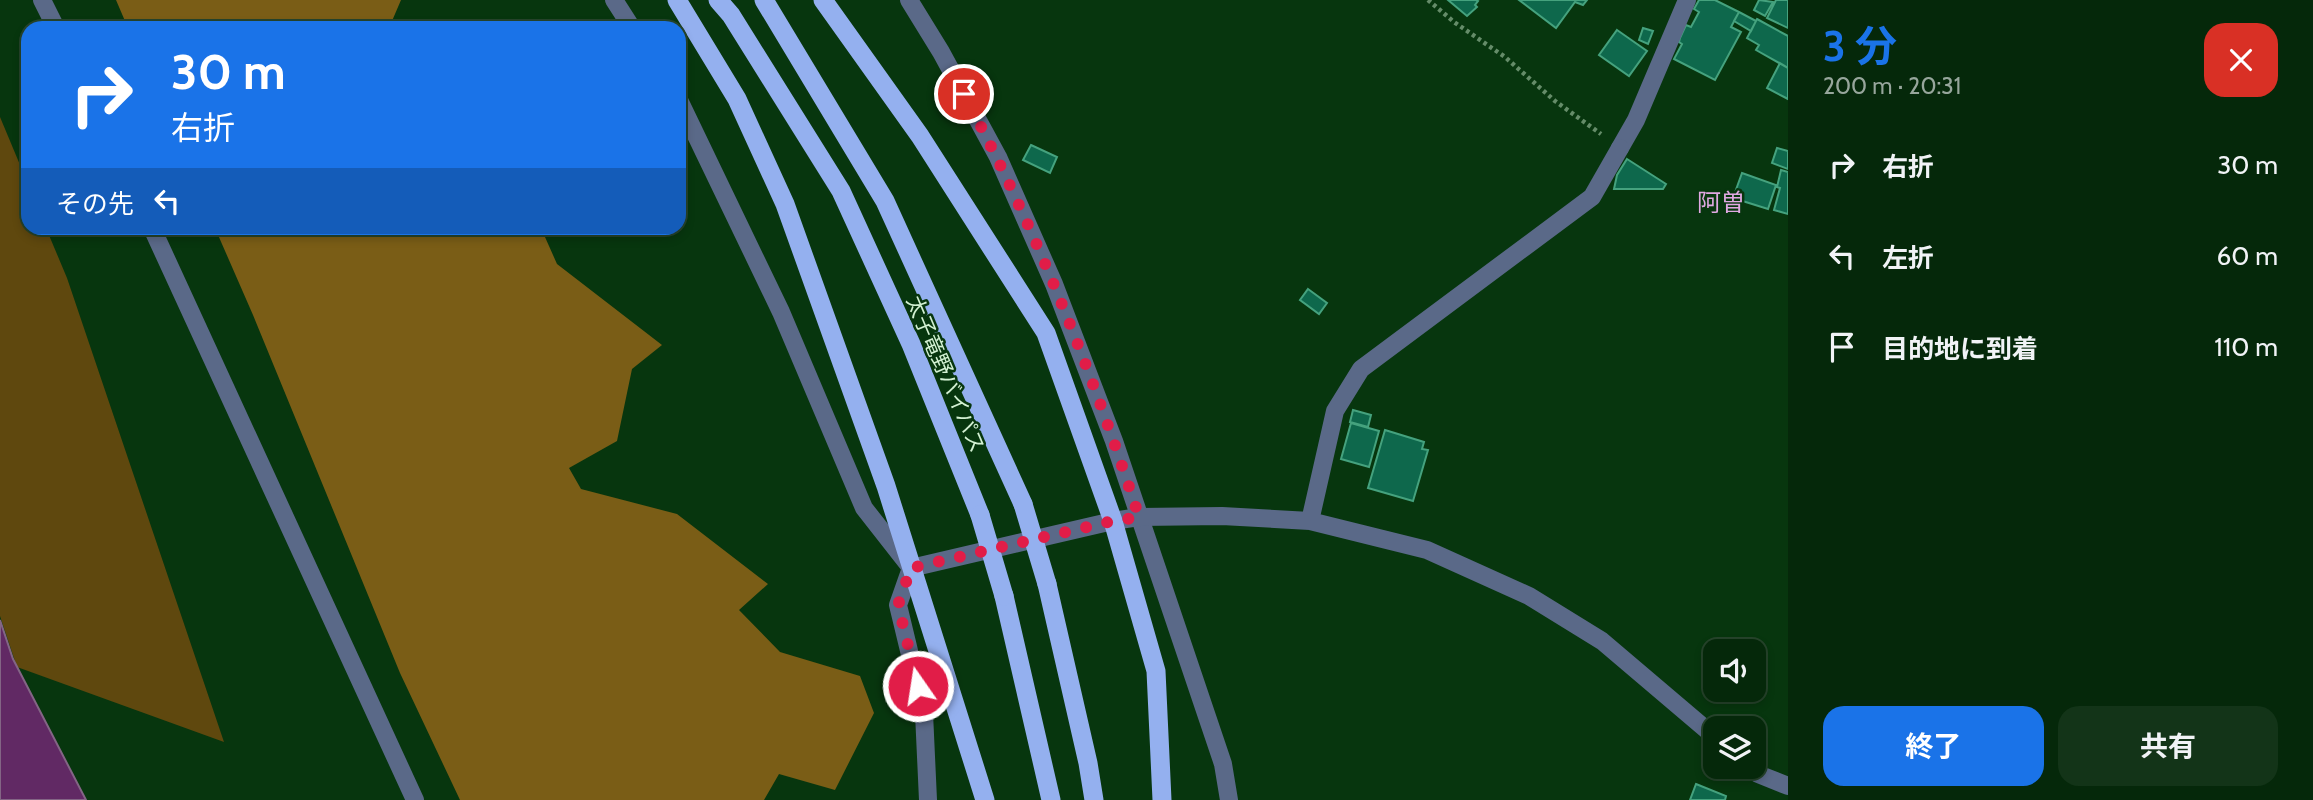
<!DOCTYPE html>
<html lang="ja">
<head>
<meta charset="utf-8">
<style>
	:root { --surface:#05280a; --page:#133418; --text:#f1f3f6; --muted:#97a69c; --line:#26442b; --accent:#1a73e8 }
	body { margin:0; font-family:Cabin,"Noto Sans JP",sans-serif; background:var(--page); color:var(--text); height:100vh; display:flex; flex-direction:column; font-size:26px; white-space:nowrap }
	* { box-sizing:border-box; margin:0 }
	p { font-size:23px; color:var(--muted) }
	.icon { flex:none; width:38px; height:38px; fill:none; stroke:currentColor; stroke-width:2; stroke-linecap:round; stroke-linejoin:round }
	.map { position:relative; flex:1; overflow:hidden }
	.side { display:flex; flex-direction:column; background:var(--surface); width:525px }
	.side>* { flex:none }
	.top-card { position:absolute; left:21px; top:21px; width:665px; height:214px; border-radius:21px; box-shadow:0 4px 10px #0003,0 0 0 2px var(--line); background:#1a73e8; color:#fff; overflow:hidden }
	.controls { position:absolute; left:1703px; top:639px; display:grid; gap:14px }
	.controls a { display:grid; place-items:center; width:63px; height:63px; border-radius:14px; background:var(--surface); box-shadow:0 4px 10px #0003,0 0 0 2px var(--line); font-size:35px }
	.pin { position:absolute; display:grid; place-items:center; width:60px; height:60px; color:#fff; margin:-30px; border:4px solid #fff; border-radius:50%; box-shadow:0 2px 7px #0007 }
	.me { position:absolute; width:77px; margin:-38px; rotate:347deg; stroke-linejoin:round; filter:drop-shadow(0 0 5px #0008) }
	.turn { display:flex; align-items:center; gap:24px; height:147px; padding:0 35px; font-size:32px }
	.turn .icon { width:91px; height:91px; stroke-width:2.5 }
	.turn b { display:block; font-size:49px; line-height:60px }
	.then { display:flex; align-items:center; height:66px; padding:0 35px; background:#0003; gap:14px; font-size:26px }
	.round { display:grid; place-items:center; flex:none; width:74px; height:74px; border-radius:21px; background:var(--page) }
	.headline { display:flex; align-items:center; justify-content:space-between; height:119px; padding:0 35px }
	h1 { font-size:42px; font-weight:700; line-height:52px; color:var(--accent) }
	.button { display:flex; gap:14px; margin-top:auto; padding:14px 35px }
	.button a { flex:1; height:80px; border-radius:21px; background:var(--accent); color:#fff; font-size:28px; font-weight:700; line-height:80px; text-align:center }
	.button a+a { background:var(--page); color:var(--text) }
	ul { padding:0; list-style:none }
	li { display:flex; align-items:center; gap:21px; height:91px; padding:0 35px }
	li div { flex:1 }
	li b { display:block; font-size:26px }
	li em { font-style:normal }
	main { display:flex; flex:1; min-height:0 }
	.map>svg:first-child { display:block }
	.green { fill:#5f480e }
	.forest { fill:#7a5d16 }
	.water { fill:#612964; stroke:#836585; stroke-width:2 }
	.building { fill:#0e684c; stroke:#45a27e; stroke-width:2 }
	.lines { fill:none; stroke-linecap:round; stroke-linejoin:round }
	.path { stroke:#658c69; stroke-width:4.5; stroke-dasharray:3.5 3.5; stroke-linecap:butt }
	.minor { stroke:#5a6988; stroke-width:18 }
	.tertiary { stroke:#5a6988; stroke-width:18 }
	.trunk { stroke:#94b0ef; stroke-width:19 }
	.trunk-bridge { stroke:#94b0ef; stroke-width:19 }
	.route { stroke:#e11d48; stroke-width:12; stroke-dasharray:0 21.6 }
	.labels { text-anchor:middle; dominant-baseline:central; stroke-width:5; stroke-linejoin:round; paint-order:stroke }
	.street-label { font-size:21px; fill:#d3f1d3; stroke:#07360e }
	.quarter-label { font-size:24px; fill:#e0a8e2; stroke:#07360e }
</style>
</head>
<body>
<main>
<div class="map">
<svg width="1788" height="800" viewBox="0 0 1788 800">
	<rect width="100%" height="100%" fill="#07360e"/>
	<path class="green" d="M0,117L28,184V228H46L67,278L224,742L17,667L0,616Z"/>
	<path class="forest" d="M116,0H401L389,28H128Z
		M215,228H541L557,264L662,345L632,369L617,441L569,468L581,489L677,514L768,584L739,610L780,652L860,676L874,713L835,790L779,774L764,800H460L400,673L253,315Z"/>
	<path class="water" d="M0,620L13,659L86,800H0Z"/>
	<path class="building" d="M1448,0H1476L1478,1L1475,5L1477,7L1467,16Z
		M1519,0H1587L1583,5L1575,2L1556,28Z
		M1699,0H1715L1739,12L1731,27L1741,32L1715,80L1674,59L1682,44L1679,42L1680,38L1686,25L1691,27L1699,12L1694,9Z
		M1759,0L1773,2L1765,16L1754,10Z
		M1776,0H1788V28L1767,18Z
		M1739,12L1756,21L1751,31L1734,21Z
		M1757,19L1788,36V68L1756,50L1759,45L1747,38Z
		M1643,28L1653,31L1648,44L1639,40Z
		M1617,30L1647,51L1629,76L1599,55Z
		M1780,63L1788,68V99L1767,88Z
		M1031,145L1057,157L1050,173L1023,160Z
		M1777,148L1788,151V169L1772,163Z
		M1627,159L1666,184L1663,189H1614L1617,175Z
		M1781,170L1788,172V214L1774,210L1780,188L1777,187Z
		M1742,173L1776,185L1768,209L1733,198Z
		M1308,289L1327,303L1319,314L1300,300Z
		M1353,410L1371,415L1368,427L1350,422Z
		M1351,423L1379,431L1369,467L1341,459Z
		M1385,430L1424,442L1422,449L1428,450L1413,501L1368,488Z
		M1696,784L1726,796L1725,800H1690Z"/>
	<g class="lines">
		<path class="path" d="M1428,0L1454,22L1505,57L1555,101L1601,134"/>
		<path class="minor" d="M42,0L56,28
			M614,0L632,28
			M909,0L941,52L998,157L1054,284L1114,441L1223,764L1229,800
			M679,100L781,312L864,508L911,568L898,605L924,713L928,800
			M1620,148L1636,120L1687,0
			M152,228L415,800"/>
		<path class="tertiary" d="M1310,521L1335,411L1361,369L1592,197L1620,148
			M911,568L1113,521L1139,517L1222,516L1310,521L1427,550L1529,596L1602,641L1715,737
			M1750,766L1758,774L1788,786"/>
		<path class="trunk" d="M677,0L737,99L785,204L886,486L985,800
			M718,0L731,15L841,191L911,344L980,515
			M764,0L885,201L1023,504
			M823,0L920,136L1046,333L1113,521L1156,671L1162,800
			M1047,584L1088,763L1094,800
			M1004,596L1051,800"/>
		<path class="trunk-bridge" d="M1023,504L1047,584
			M980,515L1004,596"/>
	</g>
	<g class="lines">
		<path class="route" d="M918,686L898,605L911,568L1113,521L1139,517C1092,372 1036,229 964,94"/>
	</g>
	<g class="labels">
		<g class="street-label">
			<text transform="translate(946 374) rotate(67)">太子竜野バイパス</text>
		</g>
		<g class="quarter-label">
			<text x="1721" y="202">阿曽</text>
		</g>
	</g>
</svg>
<div class="controls">
<a><svg class="icon" aria-label="sound" viewBox="0 0 24 24"><path d="M4 9h4l5-4v14l-5-4H4zM17 9q2 3 0 6"/></svg></a>
<a><svg class="icon" aria-label="layers" viewBox="0 0 24 24"><path d="M12 4l9 5-9 5-9-5zM3 14l9 5 9-5"/></svg></a>
</div>
<div class="pin" style="left:964px;top:94px;background:#d93025"><svg class="icon" aria-label="arrive" viewBox="0 0 24 24"><path d="M6 21V4h12l-3 4 3 4H6"/></svg></div>
<svg class="me" style="left:918px;top:686px" viewBox="-20 -20 40 40"><circle r="17" fill="#e11d48" stroke="#fff" stroke-width="3"/><path d="M0-11L8 9 0 5-8 9z" fill="#fff"/></svg>
<div class="top-card">
<div class="turn"><svg class="icon" aria-label="right" viewBox="0 0 24 24"><path d="M7 20v-9h11M14 6l5 5-5 5"/></svg><div><b>30 m</b>右折</div></div>
<div class="then">その先<svg class="icon" aria-label="left" viewBox="0 0 24 24"><path d="M17 20v-9H6M10 6l-5 5 5 5"/></svg></div>
</div>
</div>
<section class="side">
<div class="headline"><div><h1>3 分</h1><p>200 m · 20:31</p></div><a class="round" style="background:#d93025;color:#fff"><svg class="icon" aria-label="close" viewBox="0 0 24 24"><path d="M6 6l12 12M18 6L6 18"/></svg></a></div>
<ul>
<li><svg class="icon" aria-label="right" viewBox="0 0 24 24"><path d="M7 20v-9h11M14 6l5 5-5 5"/></svg><div><b>右折</b></div><em>30 m</em></li>
<li><svg class="icon" aria-label="left" viewBox="0 0 24 24"><path d="M17 20v-9H6M10 6l-5 5 5 5"/></svg><div><b>左折</b></div><em>60 m</em></li>
<li><svg class="icon" aria-label="arrive" viewBox="0 0 24 24"><path d="M6 21V4h12l-3 4 3 4H6"/></svg><div><b>目的地に到着</b></div><em>110 m</em></li>
</ul>
<div class="button"><a>終了</a><a>共有</a></div>
</section>
</main>
</body>
</html>
